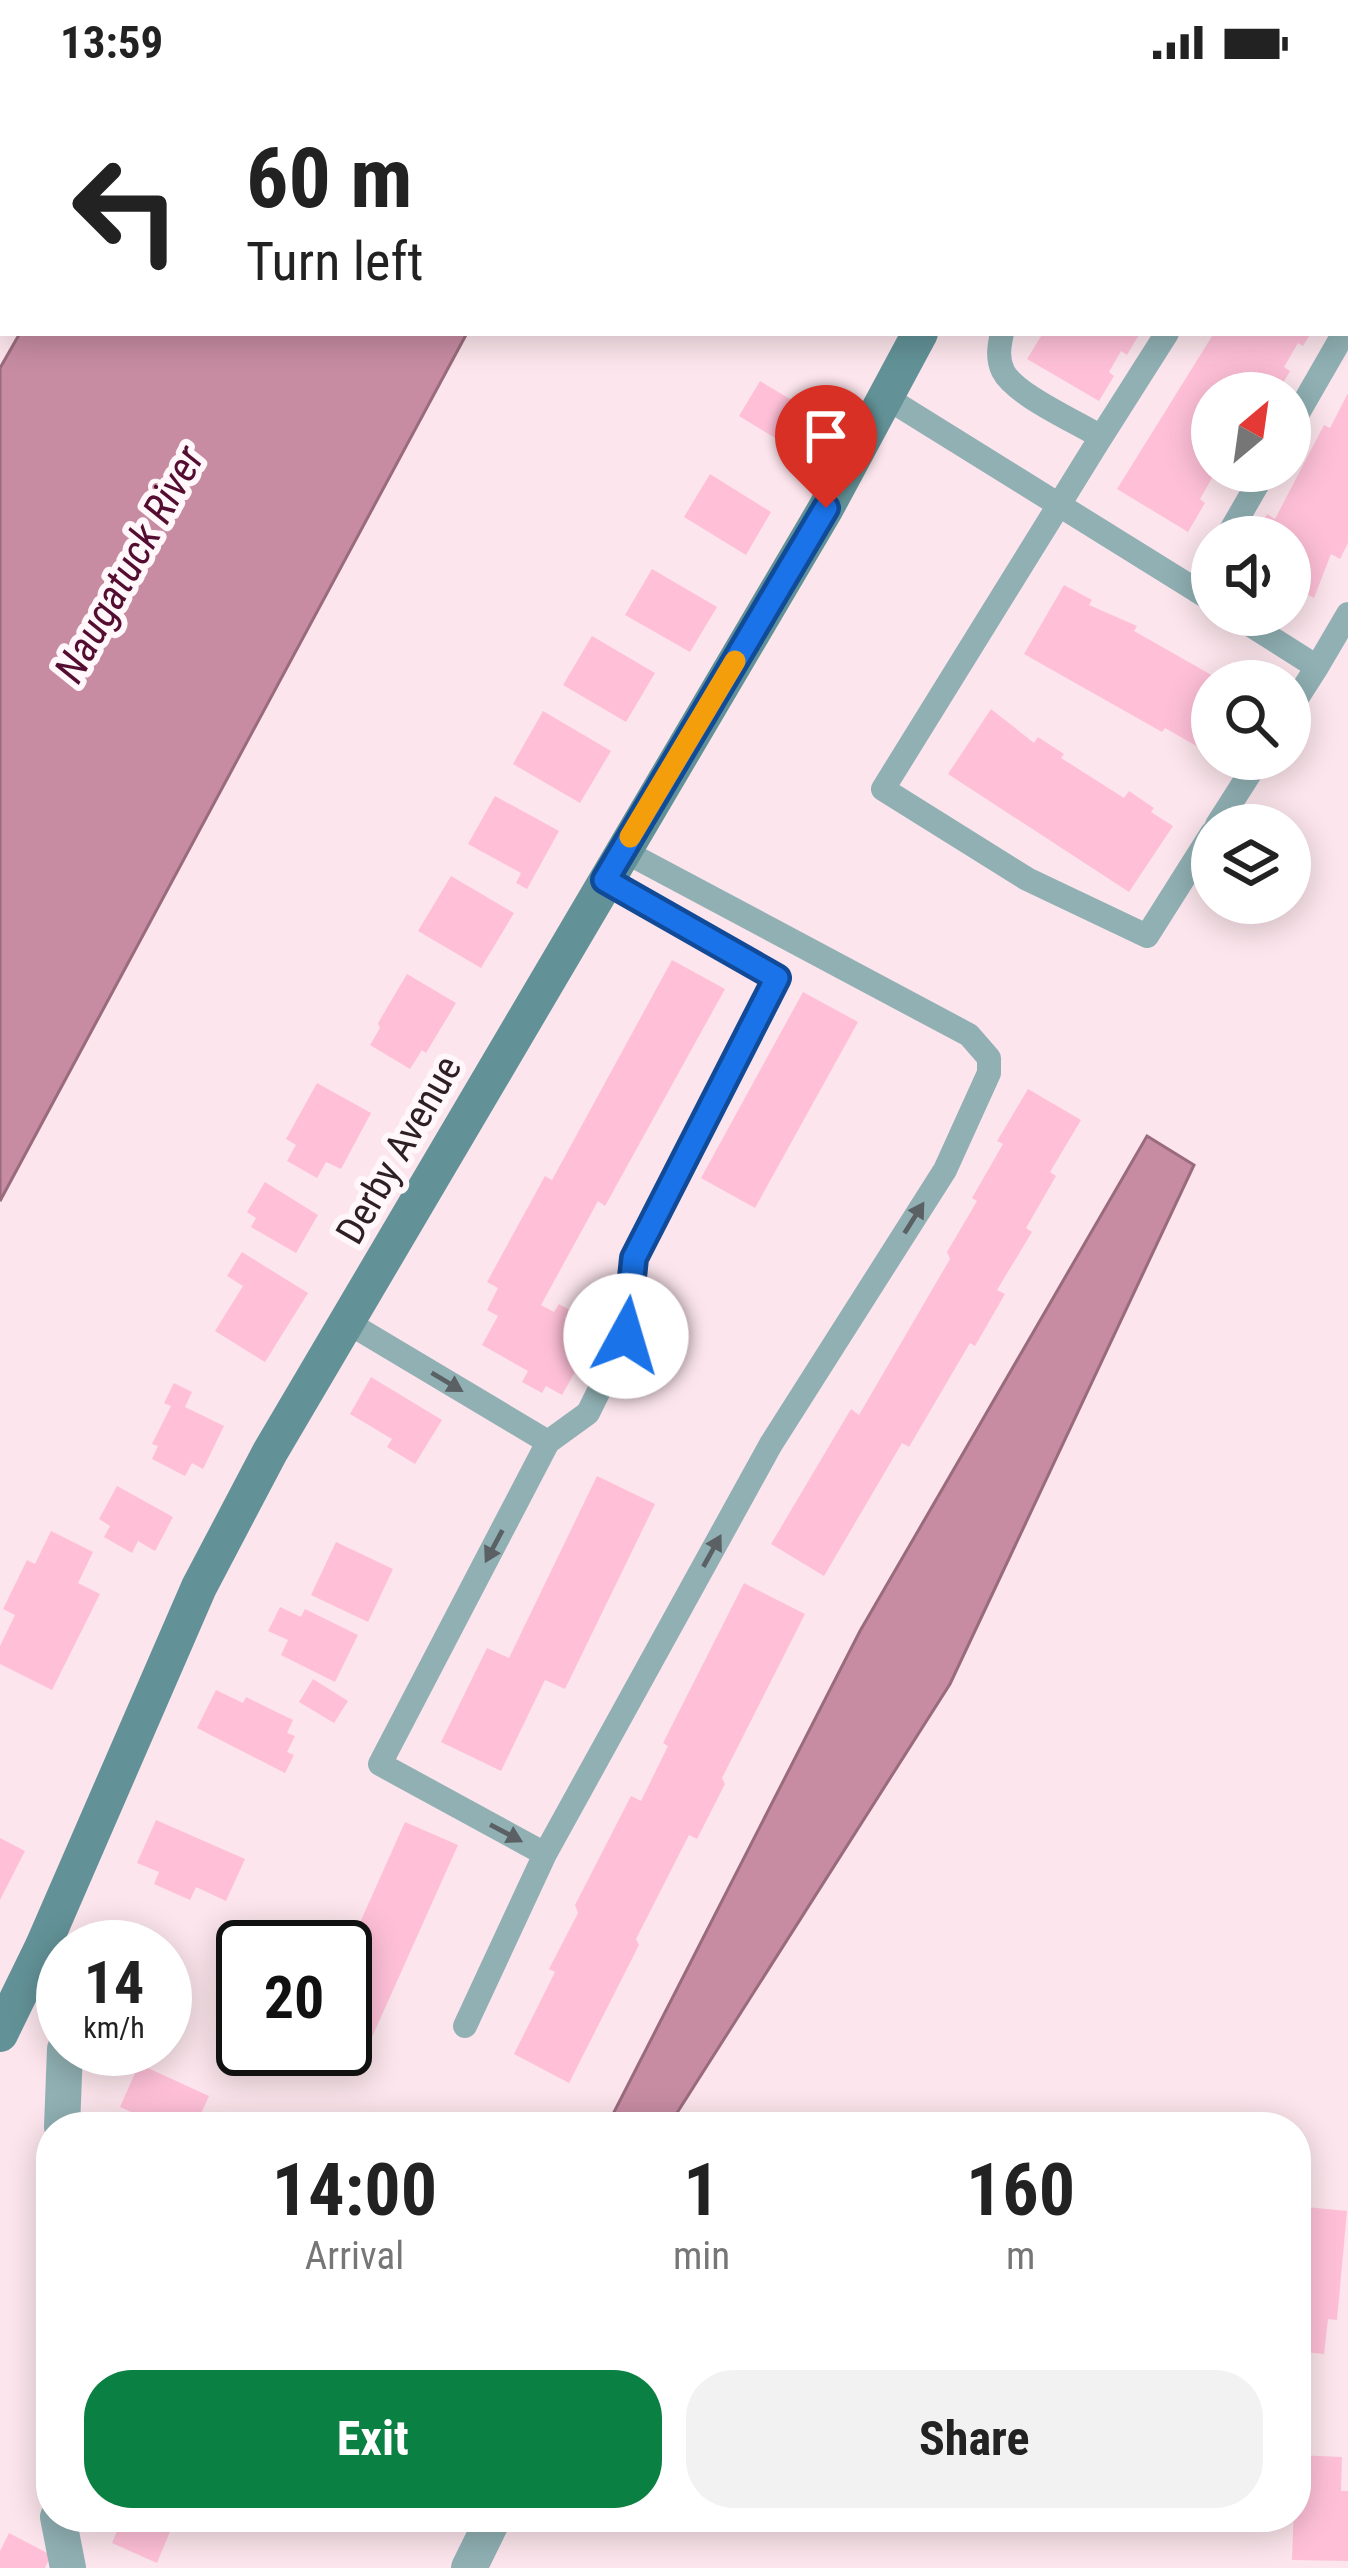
<!DOCTYPE html>
<html lang="en">
<head>
<meta charset="utf-8">
<style>
	:root { --surface:#fff; --page:#f2f2f2; --text:#222; --muted:#767676; --accent:#0b8043 }
	body { margin:0; font-family:"Roboto Condensed",sans-serif; background:var(--page); color:var(--text); height:100vh; display:flex; flex-direction:column; font-size:45px; white-space:nowrap }
	* { box-sizing:border-box; margin:0 }
	p { font-size:39px; color:var(--muted) }
	.icon { flex:none; width:66px; height:66px; fill:none; stroke:currentColor; stroke-width:2; stroke-linecap:round; stroke-linejoin:round }
	.map { position:relative; flex:1; overflow:hidden }
	.panel { position:absolute; left:36px; top:2028px; width:1275px; height:420px; display:flex; flex-direction:column; background:var(--surface); border-radius:48px; box-shadow:0 6px 30px #0003 }
	.panel>* { flex:none }
	.guide { position:absolute; left:0px; top:0px; width:1350px; height:252px; box-shadow:0 6px 30px #0003; background:#fff; color:var(--text); overflow:hidden }
	.needle { width:78px; rotate:29deg }
	.controls { position:absolute; left:1191px; top:288px; display:grid; gap:24px }
	.controls a { display:grid; place-items:center; width:120px; height:120px; border-radius:50%; background:var(--surface); box-shadow:0 6px 30px #0003; font-size:60px }
	.speed { position:absolute; left:36px; top:1836px; display:flex; gap:24px; font-size:60px; font-weight:700; text-align:center }
	.speed>* { display:grid; place-content:center; width:156px; height:156px; border-radius:50%; background:var(--surface); box-shadow:0 6px 30px #0003; line-height:1 }
	.speed small { font-size:30px; font-weight:400 }
	.speed .limit { border:6px solid #111; border-radius:18px; background:#fff; color:#111 }
	.pin { position:absolute; display:grid; place-items:center; width:102px; height:102px; color:#fff; margin:-123px -51px; border-radius:50% 50% 50% 0; rotate:-45deg; box-shadow:0 0 12px #0007 }
	.pin .icon { rotate:45deg }
	.me { position:absolute; width:132px; margin:-66px; rotate:6deg; stroke-linejoin:round; filter:drop-shadow(0 0 9px #0008) }
	.turn { display:flex; align-items:center; gap:42px; height:252px; padding:0 48px; font-size:54px }
	.turn .icon { width:156px; height:156px; stroke-width:2.5 }
	.turn b { display:block; font-size:84px; line-height:102px }
	.eta { display:flex; justify-content:space-evenly; align-items:center; height:204px; text-align:center }
	.eta b { font-size:72px; font-weight:700; line-height:84px }
	.primary-button { display:flex; gap:24px; margin-top:auto; padding:24px 48px }
	.primary-button a { flex:1; height:138px; border-radius:48px; background:var(--accent); color:#fff; font-size:48px; font-weight:700; line-height:138px; text-align:center }
	.primary-button a+a { background:var(--page); color:var(--text) }
	.status { display:flex; justify-content:space-between; align-items:center; height:84px; padding:0 60px; background:var(--surface); direction:ltr }
	.status svg { height:33px; fill:currentColor }
	.map>svg:first-child { display:block }
	.water { fill:#c78ca2; stroke:#996b7c; stroke-width:3 }
	.building { fill:#ffc0d7 }
	.lines { fill:none; stroke-linecap:round; stroke-linejoin:round }
	.service { stroke:#90b0b3; stroke-width:24 }
	.minor { stroke:#90b0b3; stroke-width:36 }
	.secondary { stroke:#629297; stroke-width:36 }
	.oneway { fill:#5a6064 }
	.route-casing { stroke:#114b97; stroke-width:30 }
	.route { stroke:#1a73e8; stroke-width:21 }
	.slow { stroke:#f59e0b; stroke-width:21 }
	.labels { text-anchor:middle; dominant-baseline:central; stroke-width:12; stroke-linejoin:round; paint-order:stroke }
	.street-label { font-size:39px; fill:#2d1f24; stroke:#fff7f9 }
	.water-label { font-size:42px; font-style:italic; fill:#540d31; stroke:#fff7f9 }
</style>
</head>
<body>
<div class="status"><b>13:59</b><svg viewBox="0 0 49 12"><path d="M0 12V9h3v3zM5 12V6h3v6zM10 12V3h3v9zM15 12V0h3v12zM26 1h20v11H26zM47 4h2v5h-2z"/></svg></div>
<div class="map">
<svg width="1348" height="2484" viewBox="0 0 1348 2484">
	<rect width="100%" height="100%" fill="#fce5ec"/>
	<path class="water" d="M20,249H467L0,1117V284Z
		M1147,1052L1194,1081L950,1600L668,2043H640L613,2030L860,1547Z"/>
	<path class="building" d="M1043,249H1140L1127,271L1121,267L1109,288L1114,292L1099,317L1027,275Z
		M1214,249H1311L1303,262L1298,259L1284,283L1290,287L1279,306L1270,301L1265,309H1212V387H1227L1220,399L1212,394L1200,415L1205,419L1188,448L1117,405Z
		M760,297L820,333L800,369L739,332Z
		M1348,309V459L1340,475L1331,470L1314,514L1290,501V453H1255L1267,430L1275,435L1324,341L1330,344Z
		M710,390L771,428L746,471L684,433Z
		M652,485L717,523L690,568L625,531Z
		M1064,501L1092,516L1089,521L1137,542L1134,547L1222,597H1212V671L1165,644L1162,648L1024,570Z
		M592,552L655,589L626,638L563,601Z
		M991,625L1034,659L1038,653L1064,670L1061,674L1124,714L1129,707L1154,724L1151,728L1173,742L1129,808L948,690Z
		M543,627L611,667L580,719L513,680Z
		M495,712L559,747L527,805L516,799L521,789L468,760Z
		M451,792L514,829L481,884L418,847Z
		M672,876L725,905L605,1122L598,1117L541,1221L554,1228L559,1220L600,1243L562,1311L546,1302L542,1309L522,1298L528,1287L482,1261L498,1232L487,1226L498,1204L487,1198L545,1092L552,1096Z
		M407,890L456,919L426,969L422,966L410,985L370,961L380,944L378,939Z
		M803,908L858,938L755,1124L701,1094Z
		M317,999L371,1029L341,1085L326,1078L317,1094L287,1077L296,1061L286,1055Z
		M1028,1005L1081,1036L1050,1088L1056,1092L1026,1144L1032,1148L997,1206L1005,1210L975,1262L970,1259L909,1363L902,1359L824,1492L771,1460L851,1325L859,1331L950,1175L947,1168L977,1117L972,1114L1003,1060L997,1057Z
		M265,1098L318,1131L296,1169L251,1143L256,1134L247,1128Z
		M242,1168L308,1209L265,1278L215,1247L243,1202L227,1192Z
		M371,1293L442,1336L415,1380L387,1363L392,1355L350,1330Z
		M174,1299L192,1308L185,1323L224,1342L203,1385L192,1379L185,1392L152,1375L158,1362L152,1360L171,1322L164,1319Z
		M597,1392L655,1420L565,1605L545,1596L501,1687L441,1658L487,1564L509,1574Z
		M117,1402L173,1433L155,1467L138,1457L132,1469L104,1453L110,1442L99,1435Z
		M51,1447L93,1468L78,1499L100,1510L52,1606L0,1580V1562L15,1531L3,1525L27,1476L35,1480Z
		M336,1458L393,1485L368,1538L311,1511Z
		M744,1499L805,1530L722,1694L725,1700L697,1755L689,1751L636,1855L639,1861L569,1999L514,1970L555,1888L549,1885L578,1829L575,1821L631,1712L641,1717L668,1662L663,1659Z
		M280,1523L301,1533L305,1525L358,1551L335,1598L281,1571L288,1556L268,1547Z
		M313,1595L348,1617L334,1639L299,1618Z
		M216,1606L243,1619L246,1613L293,1636L287,1649L295,1652L287,1668L294,1671L285,1689L197,1644Z
		M156,1736L245,1775L226,1817L196,1803L190,1816L154,1800L159,1788L137,1779Z
		M405,1738L458,1761L372,1953L345,1941V1872Z
		M0,1754L25,1767L0,1816Z
		M139,1980L209,2012L195,2043H164L120,2023Z
		M1296,2122L1347,2127L1337,2236L1328,2235L1324,2270L1296,2267Z
		M1296,2371L1342,2373L1341,2407H1348V2477L1292,2476Z
		M123,2433H176L157,2479L112,2459Z
		M9,2449L51,2471L45,2484H0V2467Z"/>
	<g class="lines">
		<path class="service" d="M1160,3L1162,0
			M1324,3L1326,0
			M1002,249C999,263 997,274 1003,287C1015,311 1077,338 1101,353L883,705L1027,795L1147,852L1212,749
			M887,314L1212,516
			M1290,343L1344,249
			M1101,353L1167,249
			M1227,453L1265,387
			M1197,507L1212,480
			M1235,531L1317,583L1290,625
			M1317,583L1348,530
			M1217,741L1259,675
			M347,1238L548,1358L588,1329L626,1252L634,1174L777,894L605,796
			M548,1358L380,1680L545,1770L771,1360L945,1086L989,989V974L969,951L622,766
			M465,1942L545,1770"/>
		<path class="minor" d="M43,1862L63,1891
			M62,2043L65,1965
			M58,2433L68,2484
			M469,2484L494,2433"/>
		<path class="secondary" d="M1058,3L1060,0
			M0,1950L43,1862L199,1503L270,1368L826,424L920,249"/>
	</g>
	<defs><path id="oneway-solid" d="M-6-.8H1V-3.2L6.5 0L1 3.2V.8H-6Z" transform="scale(3)"/></defs>
	<g class="oneway">
		<use href="#oneway-solid" transform="translate(914 1134) rotate(-58)"/>
		<use href="#oneway-solid" transform="translate(447 1298) rotate(31)"/>
		<use href="#oneway-solid" transform="translate(494 1462) rotate(118)"/>
		<use href="#oneway-solid" transform="translate(712 1467) rotate(-61)"/>
		<use href="#oneway-solid" transform="translate(506 1749) rotate(28)"/>
	</g>
	<g class="lines">
		<defs>
			<path id="route" d="M626,1252L634,1174L777,894L605,796L826,424"/>
		</defs>
		<use href="#route" class="route-casing"/>
		<use href="#route" class="route"/>
		<path class="slow" d="M630,753L735,577"/>
	</g>
	<g class="labels">
		<g class="street-label">
			<text transform="translate(399 1066) rotate(-60)">Derby Avenue</text>
		</g>
		<g class="water-label">
			<text transform="translate(129 480) rotate(-61)">Naugatuck River</text>
		</g>
	</g>
</svg>
<div class="controls">
<a><svg class="needle" viewBox="-14 -14 28 28"><path d="M0-13l5 13h-10z" fill="#e53935"/><path d="M0 13l5-13h-10z" fill="#767676"/></svg></a>
<a><svg class="icon" aria-label="sound" viewBox="0 0 24 24"><path d="M4 9h4l5-4v14l-5-4H4zM17 9q2 3 0 6"/></svg></a>
<a><svg class="icon" aria-label="search" viewBox="0 0 24 24"><circle cx="10" cy="10" r="6"/><path d="M15 15l6 6"/></svg></a>
<a><svg class="icon" aria-label="layers" viewBox="0 0 24 24"><path d="M12 4l9 5-9 5-9-5zM3 14l9 5 9-5"/></svg></a>
</div>
<div class="speed"><div>14<small>km/h</small></div><div class="limit">20</div></div>
<div class="pin" style="left:826px;top:424px;background:#d93025"><svg class="icon" aria-label="arrive" viewBox="0 0 24 24"><path d="M6 21V4h12l-3 4 3 4H6"/></svg></div>
<svg class="me" style="left:626px;top:1252px" viewBox="-20 -20 40 40"><circle r="19" fill="#fff"/><path d="M0-13L10 11 0 6-10 11z" fill="#1a73e8"/></svg>
<div class="guide">
<div class="turn"><svg class="icon" aria-label="left" viewBox="0 0 24 24"><path d="M17 20v-9H6M10 6l-5 5 5 5"/></svg><div><b>60 m</b>Turn left</div></div>
</div>
<section class="panel">
<div class="eta">
<div><b>14:00</b><p>Arrival</p></div>
<div><b>1</b><p>min</p></div>
<div><b>160</b><p>m</p></div>
</div>
<div class="primary-button"><a>Exit</a><a>Share</a></div>
</section>
</div>
</body>
</html>
